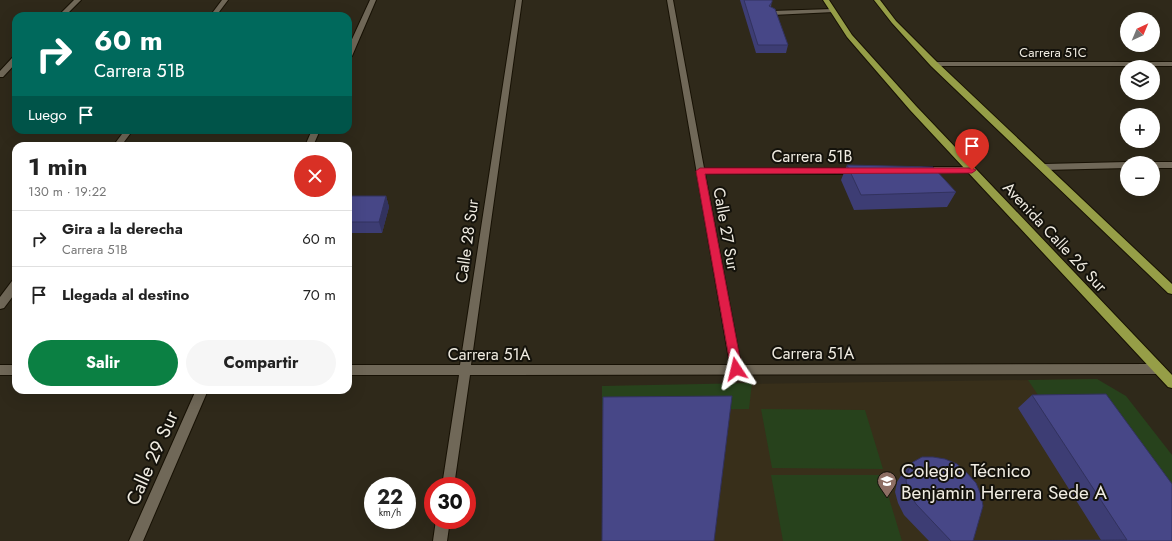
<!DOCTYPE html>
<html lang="es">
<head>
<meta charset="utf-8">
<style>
	:root { --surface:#fff; --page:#f6f6f6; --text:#222; --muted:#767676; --line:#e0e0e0; --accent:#0b8043 }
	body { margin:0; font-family:Jost,sans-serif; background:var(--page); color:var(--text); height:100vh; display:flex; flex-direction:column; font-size:15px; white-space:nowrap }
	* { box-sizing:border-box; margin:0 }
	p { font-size:13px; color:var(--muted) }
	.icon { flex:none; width:22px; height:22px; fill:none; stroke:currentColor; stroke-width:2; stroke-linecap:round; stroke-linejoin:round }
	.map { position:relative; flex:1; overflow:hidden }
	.details { position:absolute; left:12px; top:142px; width:340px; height:252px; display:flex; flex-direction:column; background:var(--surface); border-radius:12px; box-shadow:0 4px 16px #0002 }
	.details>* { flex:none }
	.banner { position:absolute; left:12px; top:12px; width:340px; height:122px; border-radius:12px; box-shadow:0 4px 16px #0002; background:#00695c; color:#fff; overflow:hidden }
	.needle { width:26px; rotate:44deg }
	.tools { position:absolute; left:1120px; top:12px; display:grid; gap:8px }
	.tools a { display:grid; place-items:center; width:40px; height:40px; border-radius:50%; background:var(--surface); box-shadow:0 4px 16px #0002; font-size:20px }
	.speed { position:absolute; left:364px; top:477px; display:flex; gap:8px; font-size:20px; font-weight:700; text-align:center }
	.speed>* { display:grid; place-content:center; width:52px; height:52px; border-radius:50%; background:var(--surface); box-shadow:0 4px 16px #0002; line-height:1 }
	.speed small { font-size:10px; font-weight:400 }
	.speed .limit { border:6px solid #d22; background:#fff; color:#111 }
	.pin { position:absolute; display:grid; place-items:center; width:34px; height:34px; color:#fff; margin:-41px -17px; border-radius:50% 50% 50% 0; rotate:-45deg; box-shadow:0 0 4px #0007 }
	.pin .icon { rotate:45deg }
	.me { position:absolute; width:44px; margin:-22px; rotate:350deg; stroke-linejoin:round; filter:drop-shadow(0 0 3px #0008) }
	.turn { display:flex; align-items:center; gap:14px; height:84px; padding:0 16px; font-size:18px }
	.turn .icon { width:52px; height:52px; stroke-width:2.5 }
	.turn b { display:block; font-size:28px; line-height:34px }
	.then { display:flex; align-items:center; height:38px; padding:0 16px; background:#0003; gap:8px; font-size:15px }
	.round { display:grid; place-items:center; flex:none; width:42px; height:42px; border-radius:21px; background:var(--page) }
	.headline { display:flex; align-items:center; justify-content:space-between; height:68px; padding:0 16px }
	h1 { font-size:24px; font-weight:700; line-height:30px }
	.cta { display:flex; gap:8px; margin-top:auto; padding:8px 16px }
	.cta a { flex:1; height:46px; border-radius:24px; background:var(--accent); color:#fff; font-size:16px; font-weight:700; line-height:46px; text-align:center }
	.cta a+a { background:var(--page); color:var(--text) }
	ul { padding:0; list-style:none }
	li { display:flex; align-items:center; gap:12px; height:56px; padding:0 16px; border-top:1px solid var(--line) }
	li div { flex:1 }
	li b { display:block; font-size:15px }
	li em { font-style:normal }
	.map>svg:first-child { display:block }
	.built { fill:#382f1a }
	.green { fill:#27421c }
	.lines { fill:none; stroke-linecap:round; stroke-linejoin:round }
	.service-casing { stroke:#171104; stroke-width:2 }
	.minor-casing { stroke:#171104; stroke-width:2 }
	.primary-casing { stroke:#171104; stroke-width:2 }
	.service { fill:#706858; fill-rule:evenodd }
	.minor { fill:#706858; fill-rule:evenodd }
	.primary { fill:#969e47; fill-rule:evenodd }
	.wall { fill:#3d3d74 }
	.shaded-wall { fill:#32325e }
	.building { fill:#474787; stroke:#32325e }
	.route { fill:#e11d48; stroke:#92132f }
	.labels { text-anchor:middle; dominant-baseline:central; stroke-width:4; stroke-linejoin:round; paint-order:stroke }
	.far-street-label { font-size:13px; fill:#f0ece2; stroke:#14120b }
	.street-label { font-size:16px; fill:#f0ece2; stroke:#14120b }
	.near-street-label { font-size:19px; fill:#f0ece2; stroke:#14120b }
	.near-poi-label { font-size:19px; fill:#f0ece2; stroke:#14120b; text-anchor:start }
</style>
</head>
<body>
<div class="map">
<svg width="1172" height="541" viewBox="0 0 1172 541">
	<rect width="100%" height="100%" fill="#2f291a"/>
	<path class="built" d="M1097,379L1172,455V541H602V386Z"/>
	<path class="green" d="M1097,379L1126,396L1172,455V523L1046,407L1028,380Z
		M752,383L749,409L602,410V386Z
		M761,409L865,410L883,469L772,468Z
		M771,475H882L902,541H783Z"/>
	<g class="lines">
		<defs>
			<path id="service" d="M832,9L835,11L834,12L772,15L769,13L772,11Z"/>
			<path id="minor" d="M74,0H81L65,16H58Z
				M222,0H228L216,16H210Z
				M370,0H376L352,56L348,58V48Z
				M516,0H522L471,365H730L667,0H673L704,168H858L862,171L858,174H705L741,365L1159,364L1163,366L1165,369L1163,372L1159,374L470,375L454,486H442L459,375H348V365H460Z
				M13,57H16V63L3,77H0V71Z
				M931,62H1172V66H934L930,64Z
				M125,130H133L121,146H113Z
				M312,130H320L313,146H305Z
				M1127,162L1130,163H1127V168L1044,170L1040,167L1044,164Z
				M1153,162H1172V168H1153V163H1150Z
				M924,167H972L976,170L972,173L921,172L920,170L921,168Z
				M16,280V292L4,308L0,309V297L12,281Z
				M0,365H16V375H0Z
				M196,390H208L143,541H129Z
				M436,520H450L447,541H433Z"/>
			<path id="primary" d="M823,0H829L852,35L916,106L1172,375V388L1168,387L910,110L847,37Z
				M874,0H880L896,21L937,62L1172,284V294L1168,293L931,66L892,23Z"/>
		</defs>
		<use href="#service" class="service-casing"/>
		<use href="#minor" class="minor-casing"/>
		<use href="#primary" class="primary-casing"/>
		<use href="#service" class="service"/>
		<use href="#minor" class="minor"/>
		<use href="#primary" class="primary"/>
	</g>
	<path class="wall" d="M740,0H772L771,7L788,45L786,53H756Z
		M847,165L956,192L947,207L854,210L841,180Z
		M348,196H386L389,207L382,233H348Z
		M1032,395L1172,541H929L904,515L898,503L895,492L897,482L902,474L913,462L973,541L1101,540L1018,408Z
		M603,397L714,541H602Z"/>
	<path class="shaded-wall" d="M386,196L389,207L382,233L379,222Z"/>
	<path class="building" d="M744,0H772V2L769,6L775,9L788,45H758Z
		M847,165L933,167L956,192L861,195Z
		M348,196H386L379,222H348Z
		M1106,394L1172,484V541H951L916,504L909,493L906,481L908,471L913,462L922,457H933L945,459L957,464L967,473L976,483L981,495L983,506L973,541L1127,540L1032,395Z
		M732,396L714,541H602L603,397Z"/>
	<path class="route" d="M700,168H972L976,170L972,173L705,174L742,369L740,373L736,374L733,373L731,369L696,171Z"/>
	<defs>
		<symbol id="school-pin" viewBox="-11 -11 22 30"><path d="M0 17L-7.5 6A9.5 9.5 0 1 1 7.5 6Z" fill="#8d6e63" stroke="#14120b"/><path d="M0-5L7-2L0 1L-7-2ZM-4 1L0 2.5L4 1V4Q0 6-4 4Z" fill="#fff"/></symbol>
	</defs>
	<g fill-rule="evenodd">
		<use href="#school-pin" x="876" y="470" width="22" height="30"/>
	</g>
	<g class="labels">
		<g class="far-street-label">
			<text x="1053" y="52">Carrera 51C</text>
		</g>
		<g class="street-label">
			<text x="812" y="156">Carrera 51B</text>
			<text transform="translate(726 229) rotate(80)">Calle 27 Sur</text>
			<text transform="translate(1055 237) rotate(47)">Avenida Calle 26 Sur</text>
			<text transform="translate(467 241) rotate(-82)">Calle 28 Sur</text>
			<text x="813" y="353">Carrera 51A</text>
			<text x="489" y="354">Carrera 51A</text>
		</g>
		<g class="near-street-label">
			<text transform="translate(152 458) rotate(-66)">Calle 29 Sur</text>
		</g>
		<g class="near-poi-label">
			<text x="901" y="470">Colegio Técnico<tspan x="901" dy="22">Benjamin Herrera Sede A</tspan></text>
		</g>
	</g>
</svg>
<div class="tools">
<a><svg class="needle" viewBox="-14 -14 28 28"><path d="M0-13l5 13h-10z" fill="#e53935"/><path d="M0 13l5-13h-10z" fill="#767676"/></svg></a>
<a><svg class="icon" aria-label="layers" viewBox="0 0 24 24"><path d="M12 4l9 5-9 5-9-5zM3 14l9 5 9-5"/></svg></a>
<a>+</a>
<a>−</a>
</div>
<div class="speed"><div>22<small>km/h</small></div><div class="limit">30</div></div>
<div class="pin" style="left:972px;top:170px;background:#d93025"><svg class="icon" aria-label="arrive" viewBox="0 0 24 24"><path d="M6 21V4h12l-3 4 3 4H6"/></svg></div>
<svg class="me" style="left:736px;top:369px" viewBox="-20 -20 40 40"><path d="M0-17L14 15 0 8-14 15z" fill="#e11d48" stroke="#fff" stroke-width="4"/></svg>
<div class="banner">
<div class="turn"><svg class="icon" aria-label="right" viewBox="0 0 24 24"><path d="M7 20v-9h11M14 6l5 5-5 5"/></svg><div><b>60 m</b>Carrera 51B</div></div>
<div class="then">Luego<svg class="icon" aria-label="arrive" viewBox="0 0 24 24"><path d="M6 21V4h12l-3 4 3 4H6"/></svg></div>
</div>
<section class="details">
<div class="headline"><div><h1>1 min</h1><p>130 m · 19:22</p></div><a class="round" style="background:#d93025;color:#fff"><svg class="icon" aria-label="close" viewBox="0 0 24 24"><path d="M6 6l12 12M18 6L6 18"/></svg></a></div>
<ul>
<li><svg class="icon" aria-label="right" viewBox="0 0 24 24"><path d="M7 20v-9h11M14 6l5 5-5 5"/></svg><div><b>Gira a la derecha</b><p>Carrera 51B</p></div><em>60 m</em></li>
<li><svg class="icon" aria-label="arrive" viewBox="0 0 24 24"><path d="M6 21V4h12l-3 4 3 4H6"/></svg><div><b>Llegada al destino</b></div><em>70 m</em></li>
</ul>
<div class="cta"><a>Salir</a><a>Compartir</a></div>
</section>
</div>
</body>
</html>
